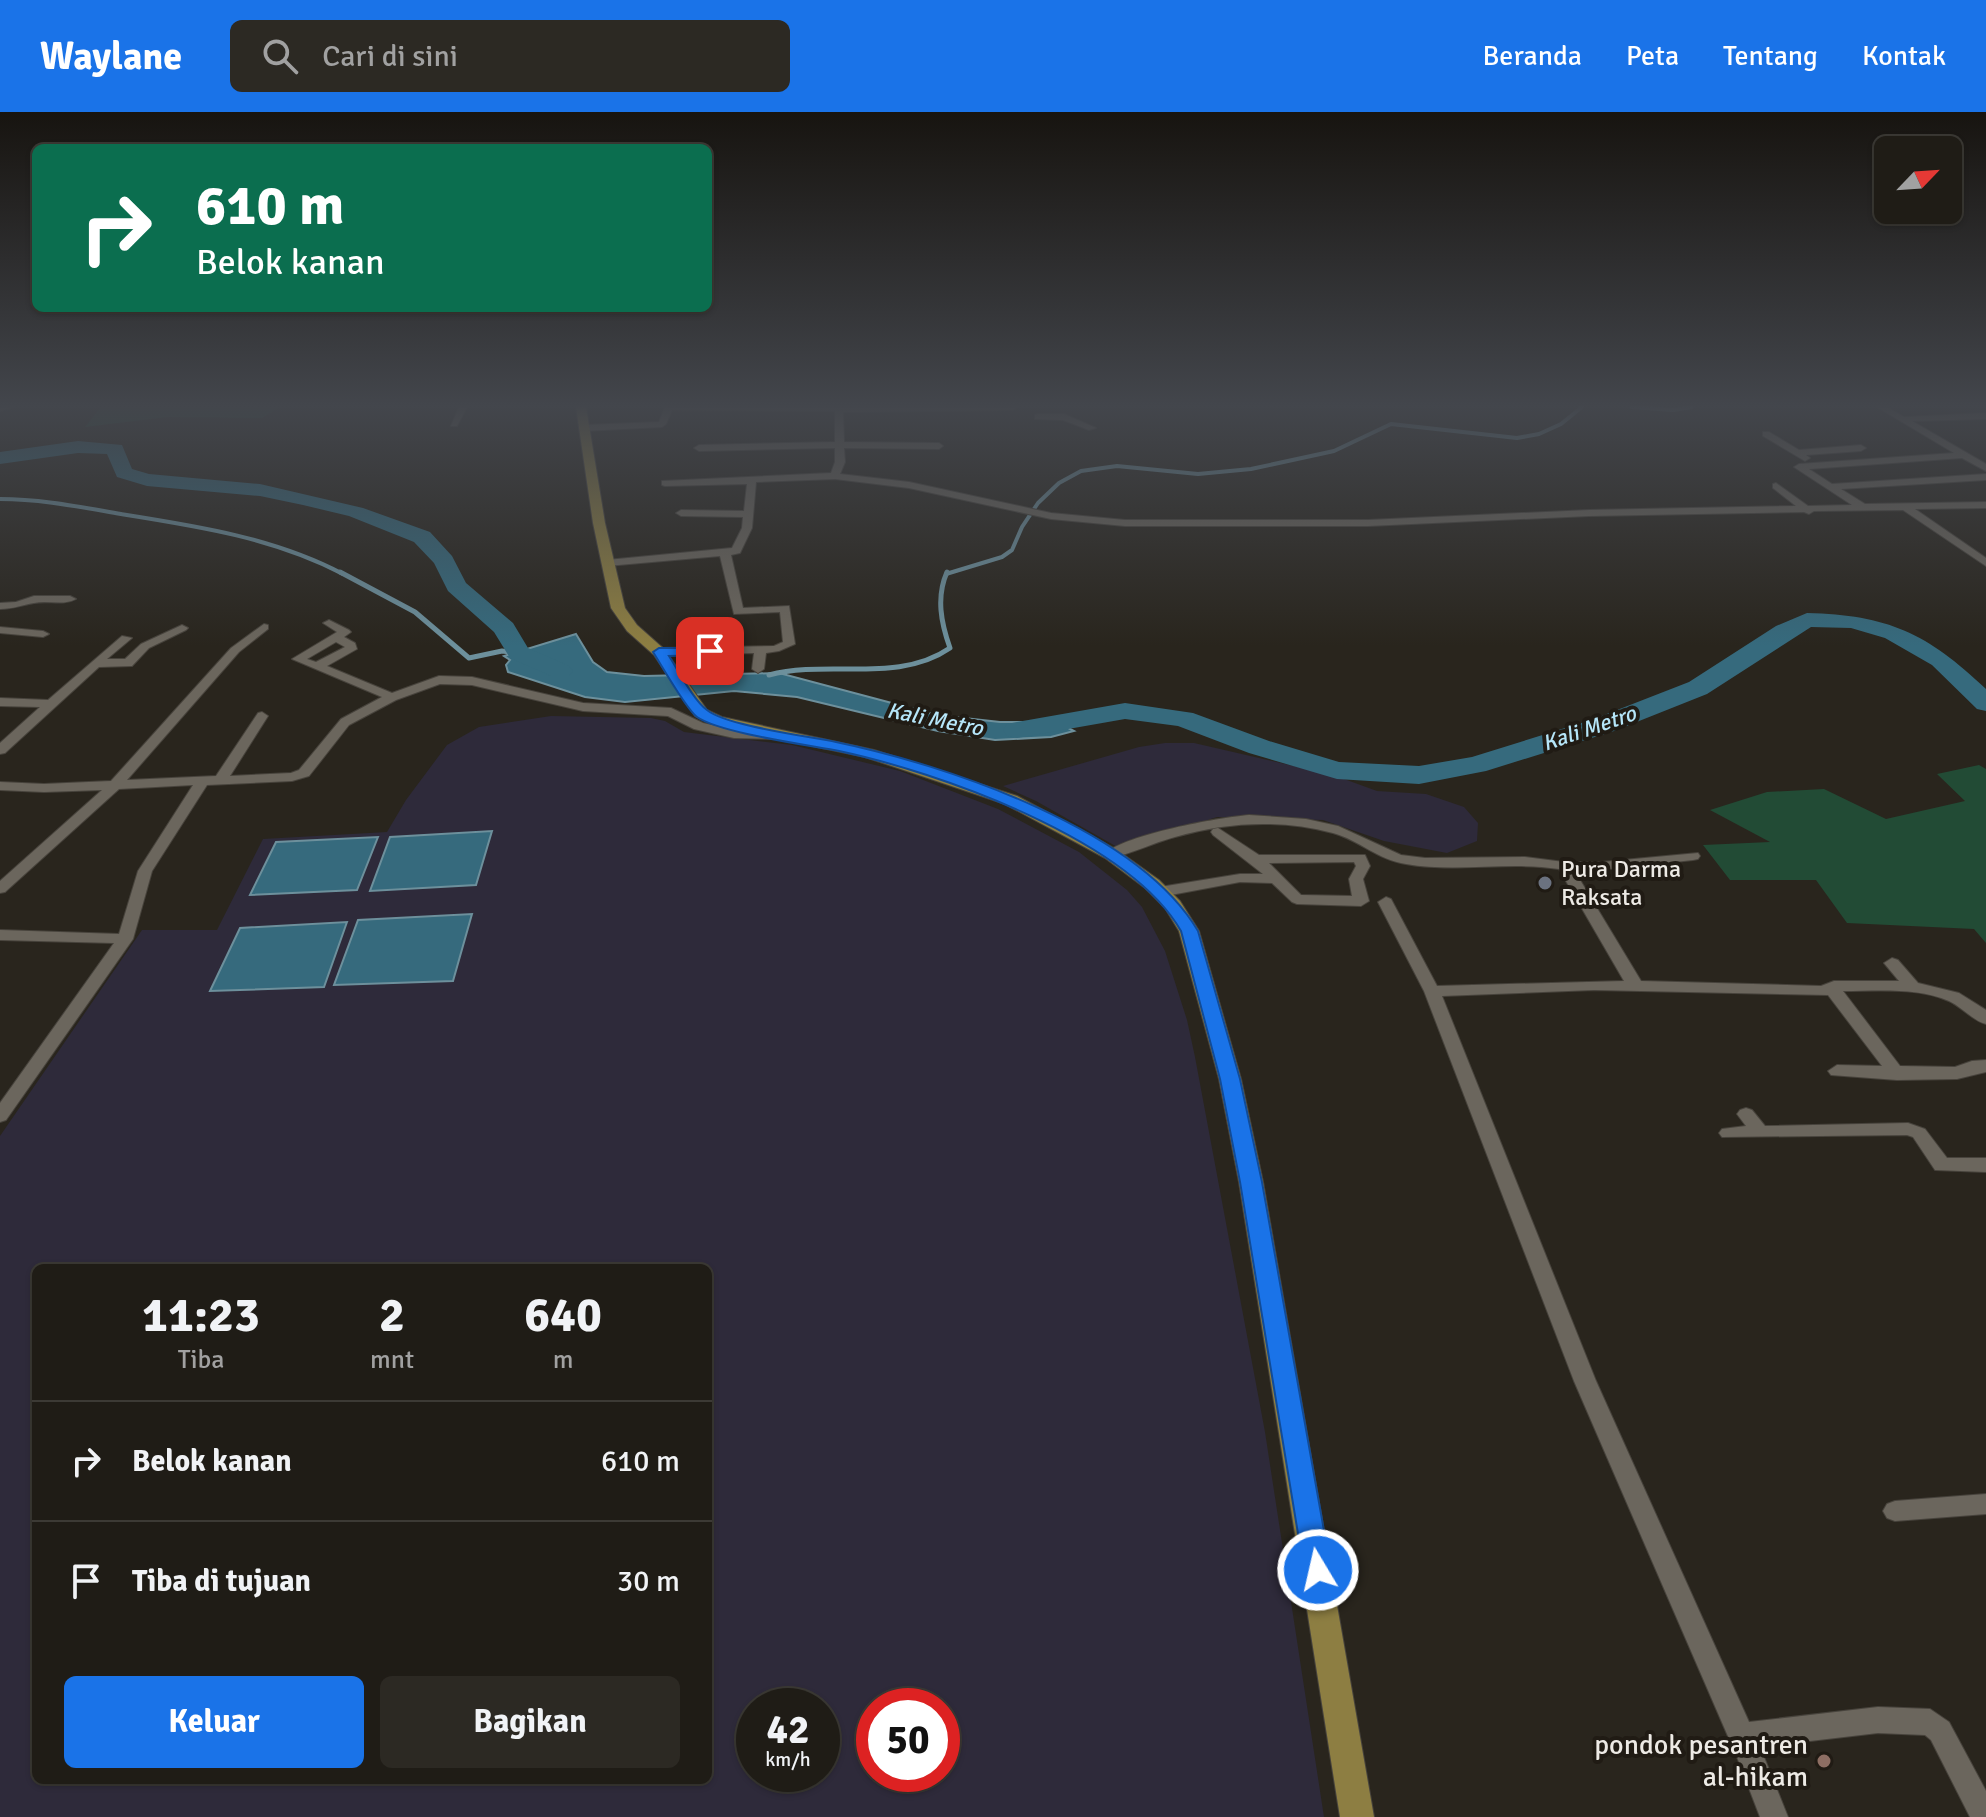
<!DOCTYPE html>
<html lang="id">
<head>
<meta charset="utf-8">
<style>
	:root { --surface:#1f1c16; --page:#2c2923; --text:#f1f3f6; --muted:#a1a1a1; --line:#3c3a35; --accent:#1a73e8 }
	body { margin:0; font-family:Signika,sans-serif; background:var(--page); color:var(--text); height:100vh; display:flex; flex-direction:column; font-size:30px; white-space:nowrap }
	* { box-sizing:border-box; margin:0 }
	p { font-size:26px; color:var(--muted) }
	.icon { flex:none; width:44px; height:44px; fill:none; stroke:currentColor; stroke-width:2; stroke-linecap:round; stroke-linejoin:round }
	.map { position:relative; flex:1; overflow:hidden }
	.panel { position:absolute; left:32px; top:1152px; width:680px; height:520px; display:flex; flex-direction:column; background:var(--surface); border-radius:12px; box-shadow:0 2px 6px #0004,0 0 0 2px var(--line) }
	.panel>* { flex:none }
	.hud { position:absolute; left:32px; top:32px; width:680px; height:168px; border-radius:12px; box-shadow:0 2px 6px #0004,0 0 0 2px var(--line); background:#0b6e4f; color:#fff; overflow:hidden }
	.needle { width:52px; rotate:65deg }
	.controls { position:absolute; left:1874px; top:24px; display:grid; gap:16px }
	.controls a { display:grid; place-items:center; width:88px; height:88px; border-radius:12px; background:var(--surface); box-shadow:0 2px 6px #0004,0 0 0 2px var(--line); font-size:40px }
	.speed { position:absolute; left:736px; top:1576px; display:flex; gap:16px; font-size:40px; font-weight:700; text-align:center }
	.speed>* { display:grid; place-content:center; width:104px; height:104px; border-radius:50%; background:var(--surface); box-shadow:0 2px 6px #0004,0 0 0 2px var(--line); line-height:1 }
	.speed small { font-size:20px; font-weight:400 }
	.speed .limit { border:12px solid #d22; background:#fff; color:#111 }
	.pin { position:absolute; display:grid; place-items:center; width:68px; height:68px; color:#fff; margin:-34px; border-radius:16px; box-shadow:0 4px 12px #0006 }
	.me { position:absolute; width:88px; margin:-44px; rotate:351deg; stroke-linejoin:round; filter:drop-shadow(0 0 6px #0008) }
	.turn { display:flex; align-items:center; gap:28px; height:168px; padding:0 32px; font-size:36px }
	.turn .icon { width:104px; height:104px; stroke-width:2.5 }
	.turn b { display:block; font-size:56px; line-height:68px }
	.eta { display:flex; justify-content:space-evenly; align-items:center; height:136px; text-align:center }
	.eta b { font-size:48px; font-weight:800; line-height:56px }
	.primary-button { display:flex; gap:16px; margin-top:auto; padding:16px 32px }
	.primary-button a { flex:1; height:92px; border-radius:12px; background:var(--accent); color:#fff; font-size:32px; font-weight:800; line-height:92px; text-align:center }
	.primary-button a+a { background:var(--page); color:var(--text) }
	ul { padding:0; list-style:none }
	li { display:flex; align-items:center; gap:24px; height:120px; padding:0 32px; border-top:2px solid var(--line) }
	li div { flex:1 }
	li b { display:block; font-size:30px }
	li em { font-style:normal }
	header { display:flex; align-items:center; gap:48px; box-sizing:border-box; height:112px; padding:0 40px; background:var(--accent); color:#fff }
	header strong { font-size:38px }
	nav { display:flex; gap:44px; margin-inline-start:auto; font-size:28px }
	.search { width:560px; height:72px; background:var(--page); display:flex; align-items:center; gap:20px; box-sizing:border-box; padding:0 28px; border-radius:12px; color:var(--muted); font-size:30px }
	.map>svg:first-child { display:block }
	.industrial { fill:#2e2a3a; fill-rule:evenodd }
	.green { fill:#224b35 }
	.water { fill:#366a7d; stroke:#6d909c; stroke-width:2 }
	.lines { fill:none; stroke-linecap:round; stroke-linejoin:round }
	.stream-far1 { stroke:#6d909c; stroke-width:4 }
	.stream { stroke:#6d909c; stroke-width:5 }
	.river { fill:#366a7d; fill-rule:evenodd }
	.minor-casing { stroke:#47433c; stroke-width:2 }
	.secondary-casing { stroke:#47433c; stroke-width:2 }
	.minor { fill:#6b665d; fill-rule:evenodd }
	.secondary { fill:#8d7e42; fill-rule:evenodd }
	.route { fill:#1a73e8; stroke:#114b97; stroke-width:2 }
	.worship-dot { fill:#6b7280; stroke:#201b14; stroke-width:3 }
	.education-dot { fill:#8d6e63; stroke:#201b14; stroke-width:3 }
	.labels { text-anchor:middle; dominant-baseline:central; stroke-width:8; stroke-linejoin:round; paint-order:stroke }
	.far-water-label { font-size:22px; font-style:italic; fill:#b6e6f9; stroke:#201b14 }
	.poi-label { font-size:24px; fill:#edeae5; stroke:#201b14; text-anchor:start }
	.near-poi-label { font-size:28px; fill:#edeae5; stroke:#201b14; text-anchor:end }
</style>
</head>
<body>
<header>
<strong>Waylane</strong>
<div class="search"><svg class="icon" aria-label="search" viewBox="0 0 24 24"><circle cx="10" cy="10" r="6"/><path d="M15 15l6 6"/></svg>Cari di sini</div>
<nav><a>Beranda</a><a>Peta</a><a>Tentang</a><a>Kontak</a></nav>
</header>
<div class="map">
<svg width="1986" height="1705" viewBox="0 0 1986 1705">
	<rect width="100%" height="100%" fill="#29251d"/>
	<path class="industrial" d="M551,604L651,606L665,609L684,620L792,633L900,659L998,697L1079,740L1127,778L1142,795L1165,839L1187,908L1195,945L1265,1320L1324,1705H0V1024L142,818H217L263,727L387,720L406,688L447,633L479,615ZM36,1156H708V1668H36ZM754,1594H822V1662H754ZM874,1594H942V1662H874Z
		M1165,631H1194L1333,663L1377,679L1426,682L1464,695L1478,711L1477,729L1447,741L1384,729L1323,708L1217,705L1119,736L1036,689L1003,674L1139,635Z"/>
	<path class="green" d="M101,295H280L262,306L168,305L85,315Z
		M1979,653L1986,657V831L1974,817L1847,811L1816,768H1730L1703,733L1770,730L1710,698L1767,680L1824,677L1886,707L1965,689L1937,662Z"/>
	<path class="water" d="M576,522L593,550L607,560L644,564L779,561L937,603L1000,610H1057L1074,619L1051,625L995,628L938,619L797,585L734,579L625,590L585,585L508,560L506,553L510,548L504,544Z
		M492,719L476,773L370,779L390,725Z
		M378,725L357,778L250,783L276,730Z
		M472,802L453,869L334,873L358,808Z
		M347,810L324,875L210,879L240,816Z"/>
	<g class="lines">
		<path class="stream-far1" d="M1631,295L1673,298L1692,295
			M0,387C41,387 80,395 121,402C197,414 275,426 343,462
			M946,462L1002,445L1012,438L1022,415L1038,391L1059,371L1081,359L1117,354L1198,362L1251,357L1334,339L1391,312L1517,326L1539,322L1561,312L1582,295"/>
		<path class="stream" d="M340,460L415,500L469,546L502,539L519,541
			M769,563C828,547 898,572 950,536C941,511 936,485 947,460"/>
		<path class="river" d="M78,329L122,333L132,357L149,362L260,372L363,396L430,420L452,444L466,471L513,511L528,536L569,554L573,559L569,564H551L510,546L494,520L448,479L434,451L414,430L349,404L303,393L260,384L147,374L117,365L107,342L78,341L0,352V340Z
			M1807,501C1888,503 1927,521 1986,577V599L1977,597L1932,553L1885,526L1851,516L1811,515L1707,582L1614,619L1486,659L1419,672L1337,667L1249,641L1178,614L1125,607L1017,626L1007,624L1003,618L1007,612L1017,610L1125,591L1193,601L1269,629L1339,650L1419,654L1472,645L1594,607L1689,570L1776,514Z"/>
		<defs>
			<path id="minor" d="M0,295H14L0,299Z
				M459,295H467L457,314H451Z
				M665,295H1017L1013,298L843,300L844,330L939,331L943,334L939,337L844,336L845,350L840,362L909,370L1051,401L1125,408H1368L1589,398L1796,394L1773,376V372L1776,371L1808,394L1852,393L1794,355L1799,352L1954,341L1877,295H1887L1904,305L1986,301V307L1912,309L1986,352V359L1962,346L1809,357L1832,372L1986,362V368L1841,377L1865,392L1986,390V396L1915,397L1986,446V454L1903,398L1814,399L1809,402L1804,400L1589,404L1368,414H1125L1051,407L909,376L835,367L756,370L752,416L740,441L731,443L743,496L789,494L795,532L779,539L766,541L764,557L758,561L752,557L754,541L659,544L653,540L659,536L774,534L783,530L780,500L734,502L720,444L607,454L602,451L607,448L732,436L742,416L743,405L681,404L676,401L681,398L744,399L747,372L665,374L662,373V369L831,361L835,350V336L699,339L694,336L699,333L835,330V299L672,298L666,312L662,315L583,319L579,316L583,313L659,310Z
				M1038,302H1064L1096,316L1089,318L1063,308L1035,307V303Z
				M1763,320H1769L1799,338L1861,333L1866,336L1861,339L1806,343L1810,346L1805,349L1763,324Z
				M34,484H70L76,487C64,494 48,488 34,491C22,493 13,497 0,497V491L16,490Z
				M329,508L349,518L351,520L344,525L355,531L357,537L327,554L392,581L439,564L472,565L583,591L671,596L703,611L734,618L776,619L782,623L776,627L734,626L694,617L668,604L583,599L472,573L440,572L396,588L349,613L309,664L292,669L207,673L152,759L133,827L6,1008L0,1010V991L114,831L0,828V818L119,822L138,759L193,673L119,677L5,780L0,781V769L102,678L44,680L0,678V670L44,672L111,669L231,536L264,512L268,513V517L239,540L127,668L216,664L258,601L262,600L268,604L230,664L291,661L299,658L341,607L382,585L292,547L337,520L323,511ZM336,530L345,535L316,550L307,547Z
				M182,513L188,516L186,518L149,536L132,554L99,555L5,641L0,642V631L40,595L0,594V586L48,588L122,524L132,526L107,547H125L141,532Z
				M0,515L43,519L49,522L43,525L0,521Z
				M1249,703L1306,707L1338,714L1401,743L1425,746L1525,745L1564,750H1602L1698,741L1700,744L1698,747L1693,748L1602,758H1574L1641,869L1821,874L1834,869H1899L1884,851L1892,846L1898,848L1918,871L1959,881L1986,898V912C1973,909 1962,895 1949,889C1917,875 1877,879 1843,879L1900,954L1955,955L1972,949L1986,948V960L1957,967L1897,968L1831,963L1828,959L1837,953L1882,954L1828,883L1594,878L1442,884L1596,1269L1749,1610L1878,1595L1930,1597L1949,1610L1986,1679V1705H1970L1931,1628L1925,1623L1878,1621L1760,1635L1788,1705H1760L1737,1645L1574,1269L1424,879L1378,790L1386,785L1391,787L1437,874L1624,869L1559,757C1508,749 1456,761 1406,752C1378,748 1359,728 1333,721C1280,707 1227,710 1175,725C1153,731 1133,741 1111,746L1104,742C1127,722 1217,706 1249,703Z
				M1218,716L1259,743H1365L1370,754L1363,767L1369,789L1361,794L1297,792L1292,790L1272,771L1240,770L1160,785L1155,783L1152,780L1155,777L1160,775L1240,762H1263L1213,723L1211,720L1213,717ZM1354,750L1356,754L1349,767L1352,784L1301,783L1269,751Z
				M1746,996L1752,998L1765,1014L1908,1011L1925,1017L1947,1046H1986V1060L1935,1058L1913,1025L1907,1023L1722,1025L1719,1021L1722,1017L1746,1014L1737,1002L1740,998Z
				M1986,1382V1402L1895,1409L1887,1406L1883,1399L1887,1392L1895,1389Z"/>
			<path id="secondary" d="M576,295H586L605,411L625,496L637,513L664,537L707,598L722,605L874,638L1017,684L1117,738L1159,768L1180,789L1199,819L1241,967L1263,1070L1374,1705H1340L1239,1070L1219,967L1179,819L1165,796L1145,776L1105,746L1005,692L865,645L717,614L695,604L654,543L627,519L611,496L593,411Z"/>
		</defs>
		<use href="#minor" class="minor-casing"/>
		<use href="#secondary" class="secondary-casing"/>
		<use href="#minor" class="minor"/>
		<use href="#secondary" class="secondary"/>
	</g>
	<linearGradient id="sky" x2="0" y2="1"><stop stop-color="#171410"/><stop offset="0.55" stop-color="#43464c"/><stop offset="1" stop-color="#43464c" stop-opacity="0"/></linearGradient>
	<rect width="1986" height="534" fill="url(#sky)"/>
	<path class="route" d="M659,536H715V542L710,543L669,544C678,558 694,589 707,598C727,614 807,624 836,630C947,653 1138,717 1198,819L1240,967L1262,1070L1331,1458L1327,1467L1318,1471L1308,1467L1304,1458L1240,1070L1220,967L1181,819C1128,727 938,660 839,639C808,633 720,621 697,605C686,597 662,554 653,540Z"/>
	<circle class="worship-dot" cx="1545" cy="771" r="8"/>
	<circle class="education-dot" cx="1824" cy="1649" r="8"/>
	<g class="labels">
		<g class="far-water-label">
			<text transform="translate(935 607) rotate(11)">Kali Metro</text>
			<text transform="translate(1589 616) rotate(-19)">Kali Metro</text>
		</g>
		<g class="poi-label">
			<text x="1561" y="757">Pura Darma<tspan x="1561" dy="28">Raksata</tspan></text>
		</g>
		<g class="near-poi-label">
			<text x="1808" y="1633">pondok pesantren<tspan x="1808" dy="32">al-hikam</tspan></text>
		</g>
	</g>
</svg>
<div class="controls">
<a><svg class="needle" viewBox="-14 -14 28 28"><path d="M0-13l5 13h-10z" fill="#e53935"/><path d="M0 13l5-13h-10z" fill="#a1a1a1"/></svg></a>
</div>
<div class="speed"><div>42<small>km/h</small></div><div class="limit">50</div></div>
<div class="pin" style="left:710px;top:539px;background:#d93025"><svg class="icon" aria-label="arrive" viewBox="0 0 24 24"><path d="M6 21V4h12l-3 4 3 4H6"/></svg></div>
<svg class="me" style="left:1318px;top:1458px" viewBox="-20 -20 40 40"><circle r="17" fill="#1a73e8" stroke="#fff" stroke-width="3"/><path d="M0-11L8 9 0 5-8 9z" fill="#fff"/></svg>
<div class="hud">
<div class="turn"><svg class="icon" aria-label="right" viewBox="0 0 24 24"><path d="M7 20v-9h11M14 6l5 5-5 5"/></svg><div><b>610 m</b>Belok kanan</div></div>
</div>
<section class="panel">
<div class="eta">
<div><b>11:23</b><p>Tiba</p></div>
<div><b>2</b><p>mnt</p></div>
<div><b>640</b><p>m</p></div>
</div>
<ul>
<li><svg class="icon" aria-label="right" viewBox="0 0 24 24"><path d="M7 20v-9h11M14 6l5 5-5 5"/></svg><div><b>Belok kanan</b></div><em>610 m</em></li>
<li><svg class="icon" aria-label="arrive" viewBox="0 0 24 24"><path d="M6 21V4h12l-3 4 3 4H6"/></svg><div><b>Tiba di tujuan</b></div><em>30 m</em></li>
</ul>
<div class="primary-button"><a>Keluar</a><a>Bagikan</a></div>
</section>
</div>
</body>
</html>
